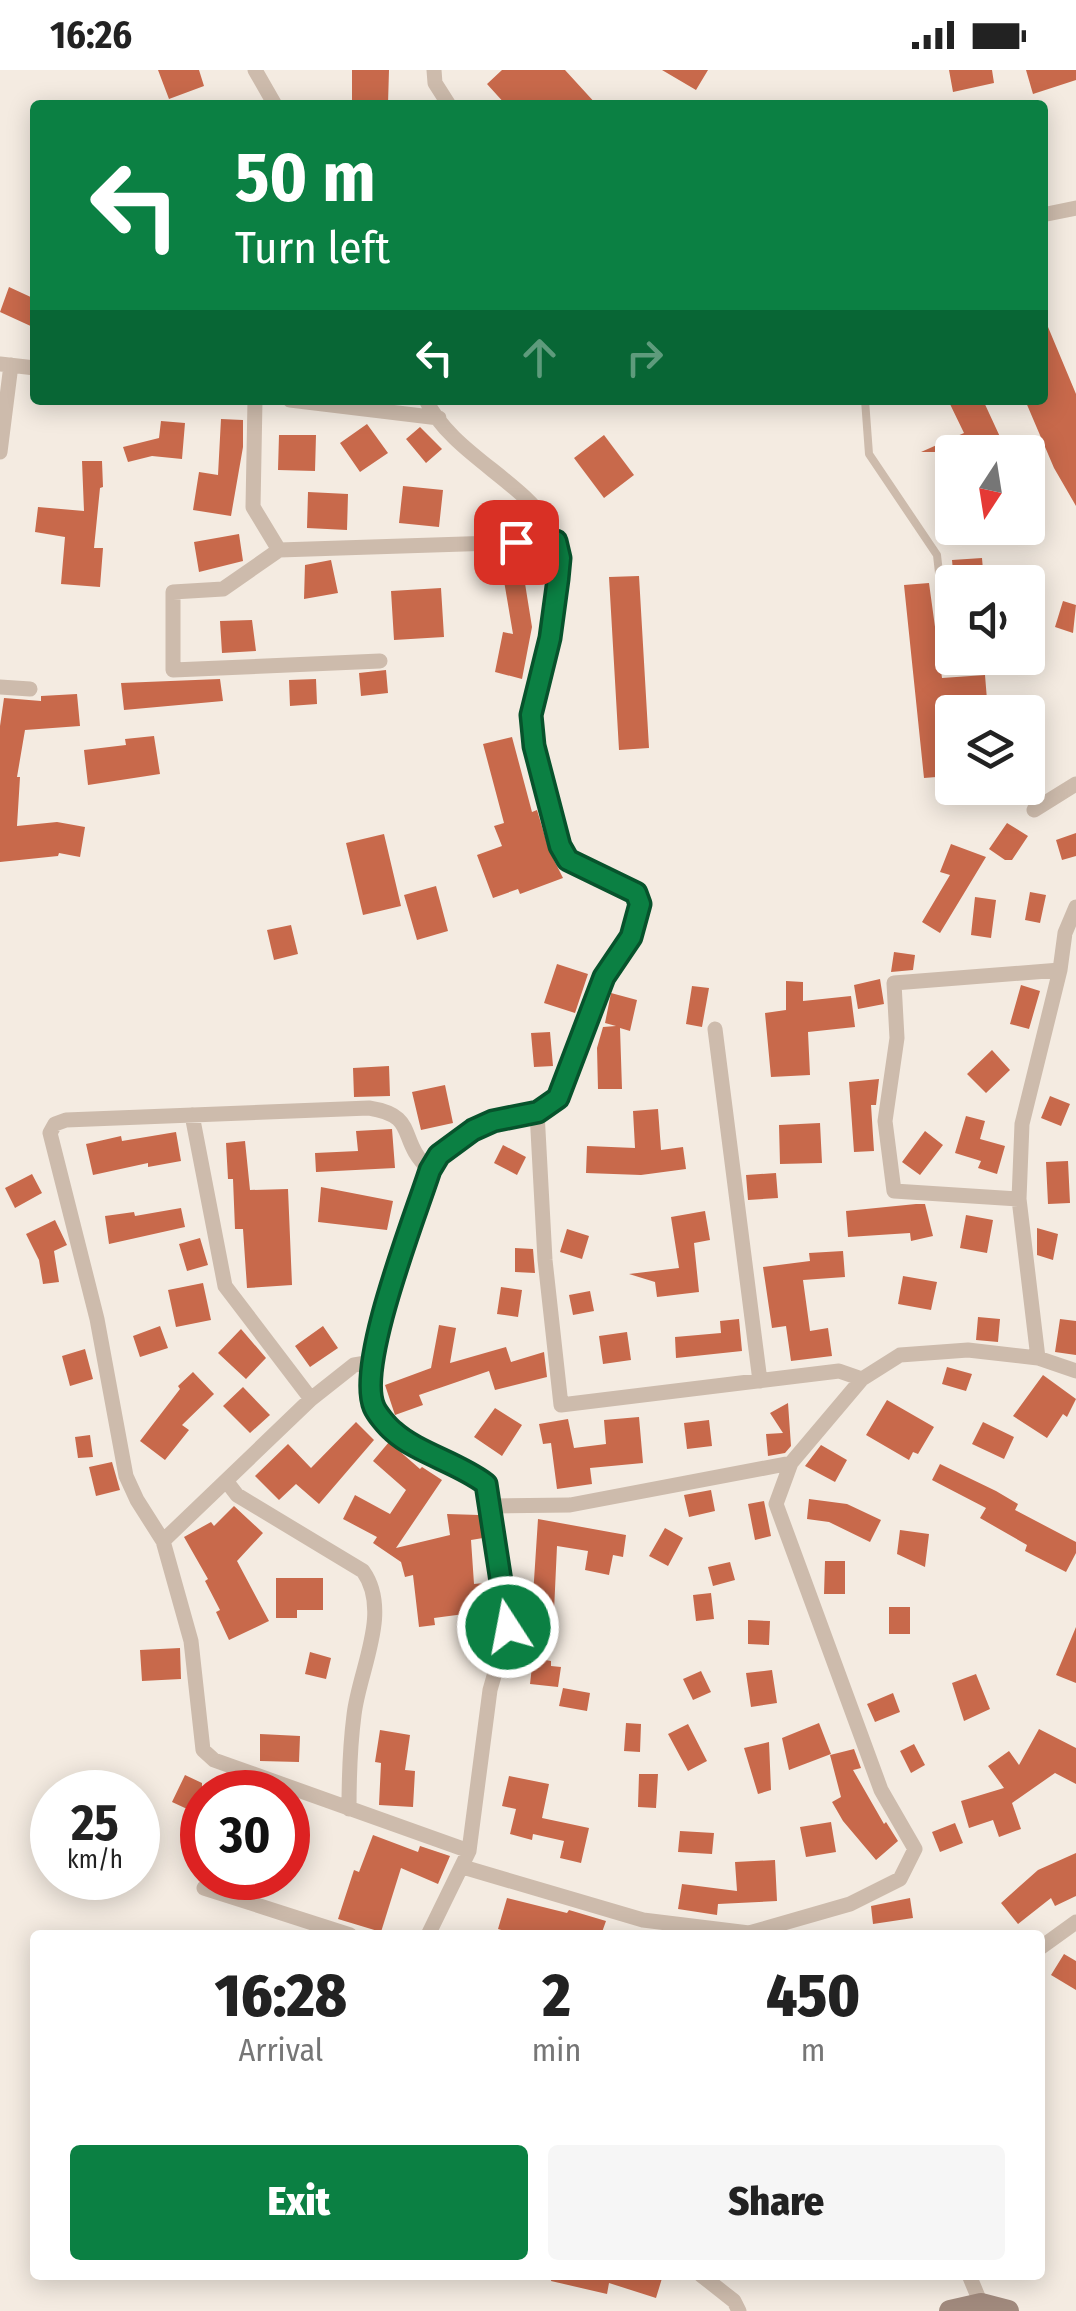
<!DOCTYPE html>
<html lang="en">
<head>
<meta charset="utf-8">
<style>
	:root { --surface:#fff; --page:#f6f6f6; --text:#222; --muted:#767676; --accent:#0b8043 }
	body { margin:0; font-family:"Fira Sans Condensed",sans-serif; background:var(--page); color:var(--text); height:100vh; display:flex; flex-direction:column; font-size:38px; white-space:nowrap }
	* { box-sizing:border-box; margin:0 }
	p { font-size:32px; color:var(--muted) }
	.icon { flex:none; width:55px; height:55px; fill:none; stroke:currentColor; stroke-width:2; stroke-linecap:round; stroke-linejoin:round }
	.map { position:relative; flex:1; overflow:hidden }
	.drawer { position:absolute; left:30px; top:1860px; width:1015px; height:350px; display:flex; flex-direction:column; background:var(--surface); border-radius:10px; box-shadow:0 5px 25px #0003 }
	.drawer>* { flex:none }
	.banner { position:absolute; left:30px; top:30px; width:1018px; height:305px; border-radius:10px; box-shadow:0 5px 25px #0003; background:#0b8043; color:#fff; overflow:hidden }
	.needle { width:65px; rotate:192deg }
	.tools { position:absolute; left:935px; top:365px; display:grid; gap:20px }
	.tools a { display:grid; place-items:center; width:110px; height:110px; border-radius:10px; background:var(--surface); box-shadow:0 5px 25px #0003; font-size:50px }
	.speed { position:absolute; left:30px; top:1700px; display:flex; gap:20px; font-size:50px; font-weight:700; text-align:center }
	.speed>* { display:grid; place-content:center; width:130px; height:130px; border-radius:50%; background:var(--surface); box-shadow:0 5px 25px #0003; line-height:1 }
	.speed small { font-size:25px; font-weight:400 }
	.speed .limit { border:15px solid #d22; background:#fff; color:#111 }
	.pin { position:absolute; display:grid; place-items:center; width:85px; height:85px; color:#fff; margin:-42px; border-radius:20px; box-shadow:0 5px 15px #0006 }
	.me { position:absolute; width:110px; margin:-55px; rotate:349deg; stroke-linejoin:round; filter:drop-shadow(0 0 8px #0008) }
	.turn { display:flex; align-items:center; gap:35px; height:210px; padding:0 40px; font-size:45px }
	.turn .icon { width:130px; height:130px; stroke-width:2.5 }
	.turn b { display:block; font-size:70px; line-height:85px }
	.lanes { display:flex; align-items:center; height:95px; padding:0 40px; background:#0003; justify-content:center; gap:50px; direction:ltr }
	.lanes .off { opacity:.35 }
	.eta { display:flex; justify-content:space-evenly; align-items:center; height:170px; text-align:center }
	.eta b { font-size:60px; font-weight:800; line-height:70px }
	.button { display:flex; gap:20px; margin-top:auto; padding:20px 40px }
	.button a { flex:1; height:115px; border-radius:10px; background:var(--accent); color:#fff; font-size:40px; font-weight:800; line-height:115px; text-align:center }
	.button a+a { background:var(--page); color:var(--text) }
	.status { display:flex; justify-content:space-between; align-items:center; height:70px; padding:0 50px; background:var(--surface); direction:ltr }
	.status svg { height:28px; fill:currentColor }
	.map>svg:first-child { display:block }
	.building { fill:#c8694b }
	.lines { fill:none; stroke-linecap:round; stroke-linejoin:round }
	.lane { stroke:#cdbbac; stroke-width:8 }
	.street { stroke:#cdbbac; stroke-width:15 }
	.secondary { stroke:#a18a7d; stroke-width:22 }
	.route-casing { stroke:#07532c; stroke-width:25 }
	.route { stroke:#0b8043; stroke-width:18 }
</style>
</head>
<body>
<div class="status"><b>16:26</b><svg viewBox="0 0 49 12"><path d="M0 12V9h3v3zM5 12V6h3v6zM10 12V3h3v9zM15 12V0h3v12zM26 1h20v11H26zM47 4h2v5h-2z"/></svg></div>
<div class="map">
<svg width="1076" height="2241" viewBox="0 0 1076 2241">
	<rect width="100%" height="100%" fill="#f4ebe1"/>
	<path class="building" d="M158,0H199L204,16L169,29Z
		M352,0H389L388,34H352Z
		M502,0H565L597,35H506L487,14Z
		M662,0H708L696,20Z
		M949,0H992L994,13L953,22Z
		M1026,0H1076V10L1033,24Z
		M9,217L35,229V258L0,242Z
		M1043,245L1076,324V436L1054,398L1025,330H1042Z
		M948,330H983L1007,382H921L964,363Z
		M221,349L243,350V377L231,446L193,440L199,402L218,405Z
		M161,351L185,353L182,389L152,386L128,392L123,377L159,368Z
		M367,354L388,383L360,402L340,373Z
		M420,357L442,379L426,393L406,369Z
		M279,365H316L315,401L278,400Z
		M604,365L634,405L604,428L574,388Z
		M82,391H102L103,417L100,418L94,478H103L100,517L61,514L65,467L35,462L38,437L84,441Z
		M403,416L443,420L439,457L399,453Z
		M308,422L348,424L347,460L307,458Z
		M239,464L243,491L199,502L194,472Z
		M982,488L984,512H954L952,490Z
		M331,490L338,523L304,529L305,495Z
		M523,501L532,557L522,609L495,602L503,562L513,564L503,505Z
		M639,506L649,678L619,680L609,507Z
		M929,513L942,608L985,605L988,642H952V693H948L949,706L924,708L904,515Z
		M441,518L444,567L394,570L391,521Z
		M1063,531L1076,535L1073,563L1055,557Z
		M252,550L256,581L222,583L220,551Z
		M386,600L388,623L361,626L359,603Z
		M220,609L223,631L124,640L121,613Z
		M316,609L317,634L290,636L289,610Z
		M77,624L80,656L25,660L17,707H20L17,756L57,752L85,757L80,787L59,783L58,786L0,792V656L4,628L41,631V626Z
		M154,666L160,704L88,715L84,680L126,675L125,669Z
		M512,667L532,742L537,740L549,780L563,808L520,824L518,819L493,828L477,785L502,776L494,756L504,753L483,674Z
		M1007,753L1028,766L1012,790H1005L989,779Z
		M1076,763V786L1062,790L1056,770Z
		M384,764L401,836L363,845L346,773Z
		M951,774L986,787L940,863L922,852L950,805L940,802Z
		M436,816L448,861L417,870L404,825Z
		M1030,822L1046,825L1040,853L1025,850Z
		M975,827L996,830L991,868L971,865Z
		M291,855L298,884L274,890L267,860Z
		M894,882L915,885L913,900L891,902Z
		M557,894L588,904L575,943L544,933Z
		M880,909L884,934L858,939L854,915Z
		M786,911L803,912V931L851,926L855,957L808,962L810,1005L771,1007L765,943L786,940Z
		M1021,915L1040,921L1029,959L1010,954Z
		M692,916L709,918L702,957L686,954Z
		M611,923L637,930L630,961L620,958L622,1019H598L597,978L603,957L616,956L605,953Z
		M550,962L553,996L534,997L531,963Z
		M992,980L1010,1000L986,1023L967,1004Z
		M389,996L390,1026L354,1027L353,998Z
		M879,1009L876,1035H871L874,1081L854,1082L849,1012Z
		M445,1015L453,1053L421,1060L412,1022Z
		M1050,1026L1070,1034L1061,1056L1041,1048Z
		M658,1039L661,1080L683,1077L686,1099L641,1105L586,1103L587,1076L635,1078L633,1041Z
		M966,1046L985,1051L980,1069L1005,1076L997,1104L978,1098L981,1091L955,1083Z
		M820,1053L822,1093L780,1094L779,1055Z
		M392,1059L395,1098L316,1102L315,1083L358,1081L356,1061Z
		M925,1061L943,1075L920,1105L902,1092Z
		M176,1062L181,1091L148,1097V1093L93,1105L86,1074L121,1066L122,1071Z
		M245,1071L250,1120L288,1119L292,1215L247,1218L243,1159H235L233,1109H228L226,1073Z
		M503,1075L526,1087L517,1105L494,1093Z
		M1068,1091L1070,1133L1048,1134L1046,1092Z
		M776,1103L778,1128L748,1130L746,1105Z
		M32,1104L42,1123L15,1138L5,1118Z
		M321,1117L393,1131L387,1160L318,1152Z
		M916,1134H925L933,1166L911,1171L910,1163L848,1167L846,1141Z
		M181,1138L185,1157L109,1174L105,1146L134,1142L135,1146Z
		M705,1141L710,1170L694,1173L699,1222L657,1227L655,1212L629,1204L679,1198L671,1147Z
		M966,1145L993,1150L987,1183L960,1178Z
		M55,1150L67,1175L54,1181L59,1212L43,1214L39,1190L26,1164Z
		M1037,1158L1058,1164L1053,1190L1037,1185Z
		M567,1159L589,1166L582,1189L560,1182Z
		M200,1168L208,1195L187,1201L179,1174Z
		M515,1178L533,1179L535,1203L515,1202Z
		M843,1181L845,1207L803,1210L810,1261L828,1258L832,1286L791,1291L786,1256L772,1258L763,1197L810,1191L809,1183Z
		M903,1206L937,1212L931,1240L898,1234Z
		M203,1213L211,1250L176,1257L168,1220Z
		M501,1217L522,1220L518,1247L497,1244Z
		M590,1221L594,1241L573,1245L569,1225Z
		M978,1247L1000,1249L998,1272L976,1270Z
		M739,1249L742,1281L676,1288L675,1267L721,1263L720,1251Z
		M1060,1249L1076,1251V1285L1055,1282Z
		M439,1255L456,1258L450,1293L506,1277L511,1292L544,1282L547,1307L495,1320L489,1301L419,1325L423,1335L395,1345L385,1315L431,1298Z
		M160,1256L168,1278L140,1287L133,1266Z
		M323,1256L338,1278L310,1297L295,1276Z
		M241,1259L266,1288L246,1309L218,1283Z
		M627,1262L631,1290L603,1294L599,1266Z
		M85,1279L93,1309L70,1316L62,1286Z
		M947,1297L972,1304L966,1321L942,1314Z
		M193,1302L214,1324L182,1355L189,1360L165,1390L140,1371L180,1319L178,1316Z
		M1043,1305L1076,1329L1067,1347L1063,1344L1047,1368L1013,1346Z
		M243,1317L270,1345L250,1363L223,1336Z
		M887,1330L934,1357L918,1384L913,1382L909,1390L866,1365Z
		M788,1333L791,1376L785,1383L768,1386L766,1364L783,1363L770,1343Z
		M495,1338L522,1355L502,1386L474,1367Z
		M639,1347L643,1393L590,1398L592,1414L557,1419L551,1373L543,1374L539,1354L568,1349L574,1378L606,1374L604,1350Z
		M709,1350L712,1376L687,1379L684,1353Z
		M356,1352L374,1370L319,1434L296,1414L279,1430L255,1406L288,1374L311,1398Z
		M983,1352L1014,1367L1004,1389L972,1374Z
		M90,1365L93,1387L78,1388L75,1367Z
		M389,1372L420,1399L422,1397L442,1410L396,1478L450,1465L447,1444L479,1445L483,1468L471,1470L474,1514L484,1513L487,1541L434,1548L435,1555L419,1557L413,1505L405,1507L401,1492L373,1473L377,1467L343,1449L355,1425L390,1444L406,1420L373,1391Z
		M821,1375L847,1390L835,1412L805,1396Z
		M112,1392L120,1420L96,1426L89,1397Z
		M940,1394L996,1421L1018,1434L1015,1440L1076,1472V1483L1066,1502L1025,1481L1027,1475L980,1448L986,1438L932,1410Z
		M711,1420L715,1441L689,1447L684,1425Z
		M809,1429L847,1434L881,1450L870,1472L829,1452L807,1449Z
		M764,1431L771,1466L755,1470L748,1434Z
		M234,1436L263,1463L237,1491L269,1551L229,1570L216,1542L220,1540L205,1511L208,1509L184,1467L211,1452L214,1456Z
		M538,1449L626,1465L623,1487L613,1485L609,1505L585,1500L588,1481L557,1476L554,1541H532Z
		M665,1458L683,1468L668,1496L649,1486Z
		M900,1460L929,1464L925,1497L897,1484Z
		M825,1491H845V1524H824Z
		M730,1492L735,1510L713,1516L708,1497Z
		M276,1508H323V1540H297V1548H276Z
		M711,1523L714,1549L696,1551L693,1525Z
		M889,1537H910V1564H889Z
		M748,1550L770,1551L769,1575L748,1574Z
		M1076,1557V1613L1056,1605Z
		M180,1578L181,1609L142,1611L140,1580Z
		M310,1582L331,1588L326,1609L305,1604Z
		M533,1588L551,1591V1596L561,1597L558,1617L530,1614Z
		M772,1600L777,1633L751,1637L746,1603Z
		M701,1601L711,1622L693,1630L683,1609Z
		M976,1604L990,1639L964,1651L952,1613Z
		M563,1618L590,1623L587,1641L559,1636Z
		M893,1623L900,1642L875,1652L867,1634Z
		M626,1653L641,1654L640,1682L624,1681Z
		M819,1653L831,1684L789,1700L782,1668Z
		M688,1654L707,1691L688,1701L668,1664Z
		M1039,1659L1076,1678V1714L1055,1703L1012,1733L1021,1759L999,1767L993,1750L969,1758L961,1731L1004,1718L988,1696L1009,1681L1019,1695Z
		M380,1660L410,1665L405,1700L415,1701L413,1737L379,1735L381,1693L375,1692Z
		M260,1664L300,1666L299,1692L260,1691Z
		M769,1672L771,1720L758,1724L744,1678Z
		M914,1674L925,1695L911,1703L900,1681Z
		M854,1679L861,1698L853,1700L884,1754L886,1752L898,1771L876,1790L843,1751L832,1732L841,1727L830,1685Z
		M639,1704H658L656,1738L638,1737Z
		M185,1705L202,1713V1734L198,1744L172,1732Z
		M509,1706L549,1714L542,1748L589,1758L581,1793L560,1788L564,1771L533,1764L532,1770L510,1764L516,1739L502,1736Z
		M831,1752L836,1782L806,1787L800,1757Z
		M955,1753L963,1773L940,1782L932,1762Z
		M680,1761L714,1763L712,1784L678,1782Z
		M373,1765L418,1782L420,1776L450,1786L438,1814L401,1798L381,1862L338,1849L354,1800L359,1802Z
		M1076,1783V1826L1055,1836L1051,1828L1018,1854L1001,1833L1038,1800Z
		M775,1790L777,1831L718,1834L717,1845L678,1839L682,1814L737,1821L735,1792Z
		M507,1828L567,1843L569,1840L606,1851L601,1865H519L498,1859Z
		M910,1828L913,1848L873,1854L871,1836Z
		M1064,1884L1076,1891V1920L1051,1905Z
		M552,2205H663L656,2228L609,2213L607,2224L551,2211Z"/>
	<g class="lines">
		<path class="lane" d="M865,330L869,384L937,485L948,583"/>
		<path class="street" d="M255,0L275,35
			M434,0L435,13L449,35
			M1042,145L1076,138
			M0,294L35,298
			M255,330L253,437L279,480
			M290,330L439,348
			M426,330C453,387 536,416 555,469C572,514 538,593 532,641C527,680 550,738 560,776L568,790L636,823L640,834L631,867L604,907L557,1027L537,1042L493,1051L473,1060L439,1085L430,1100C415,1147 356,1295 374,1337C377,1344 387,1356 393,1361C415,1382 459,1393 486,1414L508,1557L490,1620L469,1781L428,1865
			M0,382L11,295
			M380,591L173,600V522L223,519L279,480L556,471
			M0,617L30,619
			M1034,740L1076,714
			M715,959L760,1311
			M192,1045L225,1216L311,1329
			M430,1100C396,1070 420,1046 369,1038L66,1050L55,1054L50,1063L97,1249L126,1406L137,1430L163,1471L191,1571L203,1680L214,1690L469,1781
			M1019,1129L894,1121L885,1051L897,968L894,913L1060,900
			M1038,1288L1076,1301
			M862,1309L900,1285L968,1280L1038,1288L1019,1129L1022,1054L1060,900L1065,863L1076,837
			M227,1412L237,1425L363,1501C392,1542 359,1600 354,1645C350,1676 349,1707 349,1739
			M491,1436L570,1435L791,1393
			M163,1471L311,1329L354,1295L372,1292
			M463,1797L643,1850L749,1863L850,1834L900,1809L915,1779L881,1720L776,1434L791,1393L862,1309L839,1301L561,1335L545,1190L537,1042
			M204,1818L350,1865
			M1040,1878L1076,1852
			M701,2205L734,2231L739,2241
			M969,2205L981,2234"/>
		<path class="secondary" d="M950,2241L981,2234L1008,2241"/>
	</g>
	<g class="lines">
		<defs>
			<path id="route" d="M508,1557L486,1414C459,1393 417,1383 393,1361C387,1356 377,1344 374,1337C356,1295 415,1147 430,1100L439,1085L473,1060L493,1051L538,1042L558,1028L604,907L631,867L640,834L636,823L568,790L560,776L534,676L531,645L550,568L558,509L560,488L556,471L516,472"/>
		</defs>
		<use href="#route" class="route-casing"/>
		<use href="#route" class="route"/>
	</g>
</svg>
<div class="tools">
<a><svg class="needle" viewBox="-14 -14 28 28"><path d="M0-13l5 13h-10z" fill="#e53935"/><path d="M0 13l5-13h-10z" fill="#767676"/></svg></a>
<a><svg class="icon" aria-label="sound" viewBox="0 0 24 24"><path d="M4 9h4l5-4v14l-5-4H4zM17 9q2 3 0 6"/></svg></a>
<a><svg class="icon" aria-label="layers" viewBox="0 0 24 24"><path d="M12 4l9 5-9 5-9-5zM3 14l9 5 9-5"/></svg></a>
</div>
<div class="speed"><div>25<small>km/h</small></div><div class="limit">30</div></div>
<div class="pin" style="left:516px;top:472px;background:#d93025"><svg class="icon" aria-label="arrive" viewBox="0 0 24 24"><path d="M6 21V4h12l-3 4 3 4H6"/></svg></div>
<svg class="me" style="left:508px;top:1557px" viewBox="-20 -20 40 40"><circle r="17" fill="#0b8043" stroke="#fff" stroke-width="3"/><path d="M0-11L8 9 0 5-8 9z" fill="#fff"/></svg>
<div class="banner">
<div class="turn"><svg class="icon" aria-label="left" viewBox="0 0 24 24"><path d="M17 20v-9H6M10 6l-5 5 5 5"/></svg><div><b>50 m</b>Turn left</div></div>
<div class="lanes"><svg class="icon" aria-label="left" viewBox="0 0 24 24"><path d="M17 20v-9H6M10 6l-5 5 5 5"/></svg><svg class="icon off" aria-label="ahead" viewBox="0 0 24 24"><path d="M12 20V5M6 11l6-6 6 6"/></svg><svg class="icon off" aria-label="right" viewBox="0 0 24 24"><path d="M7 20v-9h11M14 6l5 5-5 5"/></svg></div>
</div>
<section class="drawer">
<div class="eta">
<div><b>16:28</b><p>Arrival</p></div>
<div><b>2</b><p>min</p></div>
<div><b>450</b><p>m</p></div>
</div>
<div class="button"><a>Exit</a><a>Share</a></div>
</section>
</div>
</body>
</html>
